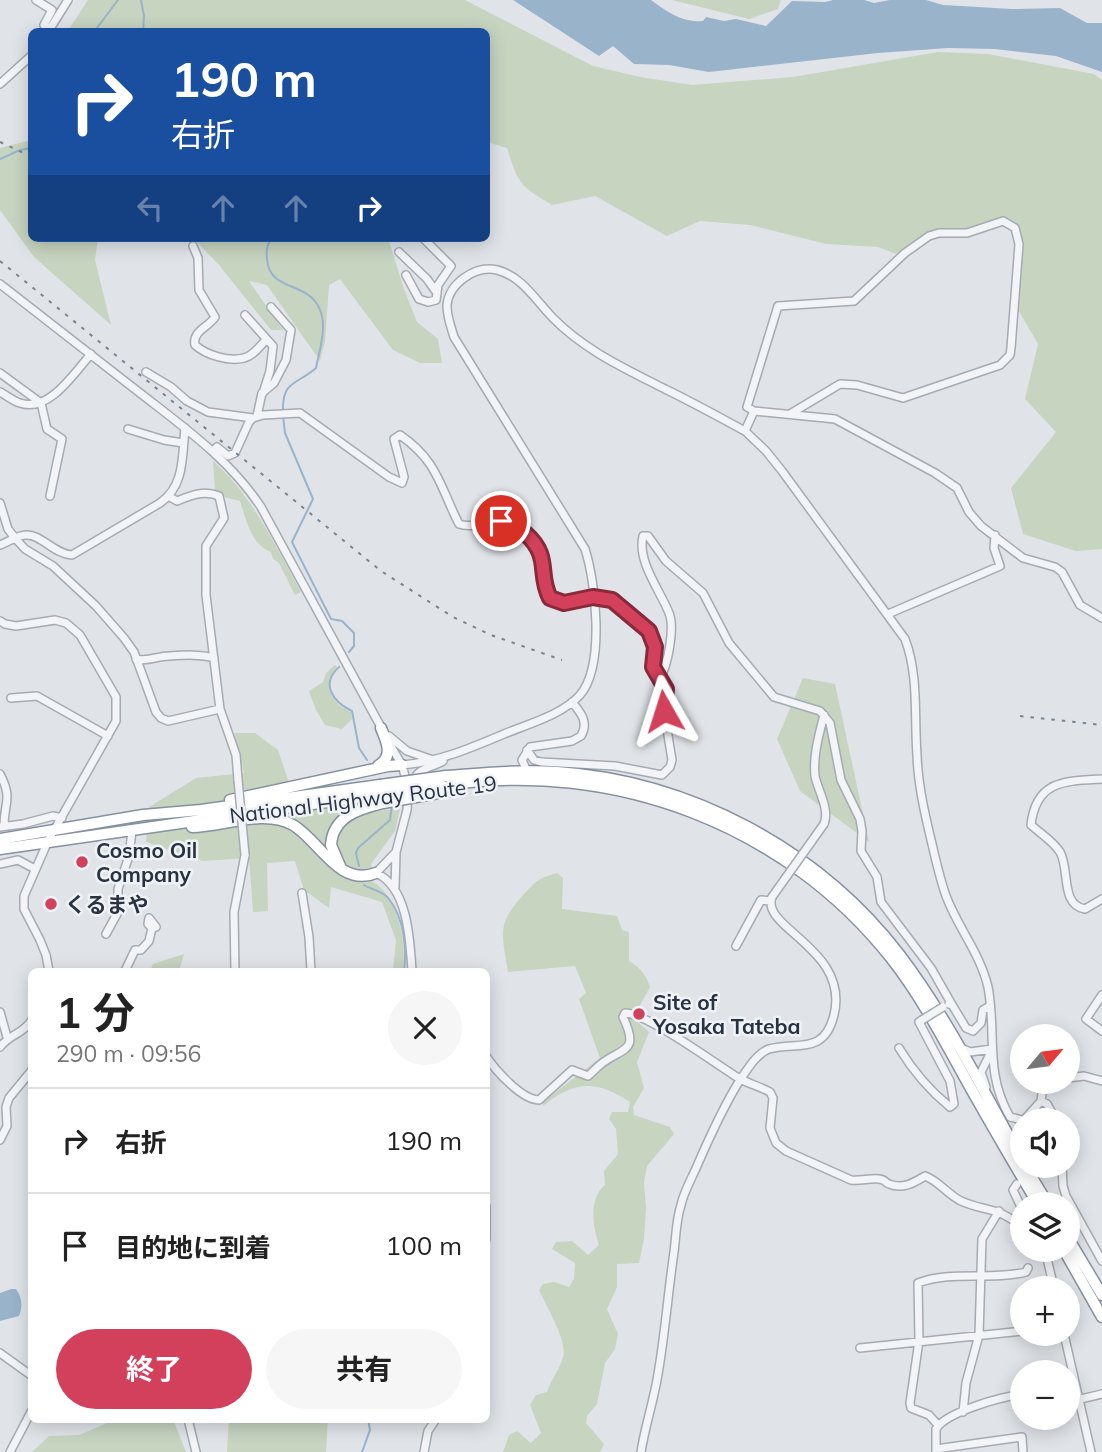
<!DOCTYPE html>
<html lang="ja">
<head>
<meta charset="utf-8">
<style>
	:root { --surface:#fff; --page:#f6f6f6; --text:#222; --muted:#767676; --line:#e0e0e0; --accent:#d3405b }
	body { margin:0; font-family:Mulish,"Noto Sans JP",sans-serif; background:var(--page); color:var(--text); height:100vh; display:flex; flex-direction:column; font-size:26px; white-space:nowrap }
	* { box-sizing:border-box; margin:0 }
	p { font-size:23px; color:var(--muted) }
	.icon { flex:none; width:38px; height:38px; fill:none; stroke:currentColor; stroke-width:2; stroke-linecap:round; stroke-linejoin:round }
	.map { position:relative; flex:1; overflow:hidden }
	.panel { position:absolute; left:28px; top:968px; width:462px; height:455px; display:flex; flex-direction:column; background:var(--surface); border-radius:10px; box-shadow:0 4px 18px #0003 }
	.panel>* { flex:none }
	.banner { position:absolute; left:28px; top:28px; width:462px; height:214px; border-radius:10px; box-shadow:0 4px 18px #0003; background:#1a4fa0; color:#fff; overflow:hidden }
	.needle { width:46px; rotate:61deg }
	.fabs { position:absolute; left:1010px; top:1024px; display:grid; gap:14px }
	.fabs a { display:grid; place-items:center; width:70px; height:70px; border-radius:50%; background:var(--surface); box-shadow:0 4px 18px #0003; font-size:35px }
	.pin { position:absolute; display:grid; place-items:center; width:60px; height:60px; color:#fff; margin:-30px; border:4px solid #fff; border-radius:50%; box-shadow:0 2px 7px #0007 }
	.me { position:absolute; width:77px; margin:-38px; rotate:354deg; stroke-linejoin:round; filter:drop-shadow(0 0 5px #0008) }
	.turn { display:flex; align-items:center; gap:24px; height:147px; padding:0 28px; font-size:32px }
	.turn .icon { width:91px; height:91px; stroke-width:2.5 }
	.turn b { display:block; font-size:49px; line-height:60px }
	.lanes { display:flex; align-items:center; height:66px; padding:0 28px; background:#0003; justify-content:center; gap:35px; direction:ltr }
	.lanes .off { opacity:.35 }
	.round { display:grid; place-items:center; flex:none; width:74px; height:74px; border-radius:37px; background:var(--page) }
	.summary { display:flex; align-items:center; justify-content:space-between; height:119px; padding:0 28px }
	h1 { font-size:42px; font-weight:700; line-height:52px }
	.action { display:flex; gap:14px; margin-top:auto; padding:14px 28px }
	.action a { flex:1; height:80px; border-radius:42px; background:var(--accent); color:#fff; font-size:28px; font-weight:700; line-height:80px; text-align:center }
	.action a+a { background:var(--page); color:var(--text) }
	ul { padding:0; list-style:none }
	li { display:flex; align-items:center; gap:21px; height:105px; padding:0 28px; border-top:2px solid var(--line) }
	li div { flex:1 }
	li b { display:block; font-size:26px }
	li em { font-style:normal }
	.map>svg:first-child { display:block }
	.green { fill:#c6d4c0 }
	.water { fill:#99b3cb }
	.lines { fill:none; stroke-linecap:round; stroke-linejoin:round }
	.stream { stroke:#99b3cb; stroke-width:2 }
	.minor-casing { stroke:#a5abb3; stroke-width:10 }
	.highway-casing { stroke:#8691a0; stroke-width:13 }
	.minor { stroke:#f2f4f7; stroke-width:7 }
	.highway { stroke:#fff; stroke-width:10 }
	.rail { stroke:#788393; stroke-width:2; stroke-dasharray:3.5 7; stroke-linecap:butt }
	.minor-bridge-casing { stroke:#a5abb3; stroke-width:10; stroke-linecap:butt }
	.highway-bridge-casing { stroke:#8691a0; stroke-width:13; stroke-linecap:butt }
	.minor-bridge { stroke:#f2f4f7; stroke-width:7 }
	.highway-bridge { stroke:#fff; stroke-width:10 }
	.route-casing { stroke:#892a3b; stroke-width:18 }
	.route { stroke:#d3405b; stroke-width:12 }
	.poi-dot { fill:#d3405b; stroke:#eff3f7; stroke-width:2.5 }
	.labels { text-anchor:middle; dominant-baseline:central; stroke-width:5; stroke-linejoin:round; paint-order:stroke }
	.street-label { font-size:21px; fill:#283241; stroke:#eff3f7 }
	.poi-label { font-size:21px; font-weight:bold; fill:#283241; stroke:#eff3f7; text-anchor:start }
</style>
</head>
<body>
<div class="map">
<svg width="1102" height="1452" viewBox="0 0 1102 1452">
	<rect width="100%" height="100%" fill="#e0e4e9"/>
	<path class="green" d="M88,0H465L593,66L640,77L692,85L793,77L938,52L988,54L1094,74L1102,80V549L1076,551L1023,534L1011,488L1056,432L1025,399L1038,344L1017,308L1023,252L1022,238L1000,217L965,231L934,230L896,254L878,247L826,244L750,225L700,221L667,236L595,196L552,205C519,185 519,185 507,148L487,142L486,32H73L69,29Z
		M672,0H781L778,9L749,19Z
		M31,140L32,238H98L95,260L111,325L34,257L0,210V148Z
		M193,238H388L404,289L417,322L438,339L442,363H420L393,350L340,279L329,285L325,341L320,361L267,285L249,281L283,330H271L219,265Z
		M213,461C253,496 275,546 301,592L295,595L279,563L273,559L271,552C251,545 246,519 240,501L224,497L215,490Z
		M335,665L337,667C320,685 332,704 351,712L352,719L342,729L325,725L316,710L309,691L323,682L326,673Z
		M803,678L835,684L869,842L800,791L777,739Z
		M234,733H255L278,750L299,812L355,804L359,814L400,808L395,831L371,864L373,882C398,896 407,943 403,971H393L396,940L382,902L331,887L329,908L304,890L295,861L267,863L268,911L253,912L249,858L203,861L146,842L149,807L196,778L244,773Z
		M557,873L563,878L562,909L617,916L622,930L629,932V961C641,968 646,975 650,987L633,1018L649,1032L637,1062L644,1088L633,1107L634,1115L670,1127L674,1134L647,1166L644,1182L646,1208L644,1239L639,1263L617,1264V1287L607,1309L618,1334L615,1349L605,1363L597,1404L587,1416L586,1423L604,1444L600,1452H503L509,1435L517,1431L531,1443L541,1433L530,1405L536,1395L547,1392C551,1379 560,1369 563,1357C568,1341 546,1306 539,1290L543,1284L554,1282L569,1287L574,1279L575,1263L552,1249L556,1242L572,1241L588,1255L599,1245C593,1228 588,1198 605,1185L604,1171L618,1154L616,1129L609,1119L612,1112H628L630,1102C596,1080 575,1080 543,1106V1102L600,1058L579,999L586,993L575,966L508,972C502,933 496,925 524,894C536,881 539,878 557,873Z
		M184,954L179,971H150L153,964Z
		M117,1419H173L186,1452H32L49,1436L79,1435Z
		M229,1419H328L326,1452H227Z"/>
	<path class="water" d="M513,0H651C667,12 683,23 703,21L706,17L724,21L736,19L766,26L792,1L825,2L833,0H864L874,3L890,0H926L943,5L1012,9L1060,8L1087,23H1102V72L1056,56L995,49L948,48L878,53L709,72L669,65L634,64L613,46L599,56Z
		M11,1289H16C22,1297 23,1306 19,1316L0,1321V1293Z"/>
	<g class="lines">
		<path class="stream" d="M141,0L144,16L143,32
			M94,32L118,0
			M0,159L20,150L32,148
			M271,238C267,246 266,250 267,259C269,290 303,282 317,304C329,322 320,348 316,368C297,385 282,380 283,411
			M283,416L285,433L313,499L292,542L331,619L342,621L354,633V646L349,652
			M339,667C320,684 333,702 352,711L359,748L367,760
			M359,866L356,853L358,848L390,820L392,805
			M364,885C372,890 383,891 389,899C404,918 407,948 404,971
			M362,1452L370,1430L368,1419"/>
		<defs>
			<path id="minor" d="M36,0L52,10L44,25L49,29
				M48,32L68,0
				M0,84L32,55
				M193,246L198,258L199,290L215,317C209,327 192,331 195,345C206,355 229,362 244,358C253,356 260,346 266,340
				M399,252L427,279L437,293
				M406,275L419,299L428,302L436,300L438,285L451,266L423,238
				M0,284C47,321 94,357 140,393C185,428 230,460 261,507L382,729
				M245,315L273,346L270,371L263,393
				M146,372L171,387L187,401L208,412L253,418
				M0,373L41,403L47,429L62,439L50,496
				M0,392C6,395 13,401 20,403C49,413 74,373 91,354
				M754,411L747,407L778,306L854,301L905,253L929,236L939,233H967L1003,221L1015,228L1019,244L1011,348L1010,355L1000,365L903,398L857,385L840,384L790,414
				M257,416L262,393L274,383L286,360L291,330L271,307
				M128,429L164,440L183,443
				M745,431L754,411L835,419L935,473L957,488L969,512L981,526L1023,558L1055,567L1062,572L1080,605L1102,618
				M213,451L217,447L228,456L235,453L249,422L253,418L263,415L300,413L389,477L402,483L404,477L394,439L400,435C438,461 440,487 459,524C473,529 487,520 502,521C512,522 518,527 526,533C552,557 537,573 550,598C569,610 585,594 604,597C619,600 649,625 653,640C656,649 655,658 653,667L657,676L660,678C668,665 675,627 669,613C660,590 637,562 643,536H648L666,561L703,593L729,643L774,697L820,711L830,723L841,780L860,819L862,831L861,851L877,877L881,902L931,968L951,1003
				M170,497L177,501C192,495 203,490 219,496L224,518L206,546V595L220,709L236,755L238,780
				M0,503L8,529L15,538L25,549L53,566L96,606L124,638L134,652L156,712L161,718L168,721L220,709
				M0,545C8,542 18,535 26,535C41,534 54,554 72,555L160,503C185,486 182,456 185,428
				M888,614L1000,566L994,548L995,535
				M0,621L5,624L16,626L55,620L66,623L80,635L116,697V721L48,841L24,896V909L40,940L46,955L49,971
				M136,659C149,662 157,656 169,656C185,655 200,654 214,658
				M11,698L37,696L108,736
				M824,715C819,735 813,755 815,776C818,791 830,809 824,824
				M389,736L407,751L430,759
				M389,743L402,765L407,783
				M527,750L534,760L541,762L615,766L662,775L670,767L672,760L664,711L666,689L660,678
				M402,765C438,762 471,748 504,734C528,724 562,715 580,695C605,666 596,583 585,549L454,337C451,327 447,317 447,306C448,284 475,265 497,270C522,276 536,301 553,318C584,350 626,369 665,389C692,402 719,417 745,431L766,451L782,471L905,639C919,676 914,716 917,755C918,785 925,815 932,844C936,861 940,879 946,896C958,928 980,953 988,987C997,1034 984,1072 1010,1117L1022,1120
				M527,771L522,760L530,747L572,741L581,736C589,722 581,713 572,702
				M0,774C13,799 4,802 4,826
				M1102,779C1065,781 1036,780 1031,825C1041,834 1053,841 1060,852C1070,869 1060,905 1085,909L1102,899
				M413,784C415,768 432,768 443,761
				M408,795L407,810L396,852L376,873C408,887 410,940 412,971
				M0,827L23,824L53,816L62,818
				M0,864L18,860L35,869
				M395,887L396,853
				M302,893L309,937L311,971
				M106,934L118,912V889L129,856L132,831
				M736,946L761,900L770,901
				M125,971L135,950H141L149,941L152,928L148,924L149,918L156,927
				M235,971L234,912L245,855
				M1102,995L1086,1019L1102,1031
				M949,1004L951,1003L966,1028L973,1031L981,1023L983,1010L990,1006
				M0,1012L7,1037
				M0,1047C11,1033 22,1035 32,1020
				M959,1047L970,1052L992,1049
				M899,1048C913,1071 929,1090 950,1107L954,1104L950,1081L919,1022L922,1020
				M486,1056C495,1070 522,1100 539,1100L572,1070L588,1076C593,1072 596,1068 601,1064C623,1047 640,1053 623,1017L625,1013C647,1013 717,1065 740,1079C750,1084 761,1087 770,1092L773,1098L770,1128L776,1143L786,1151L851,1180C861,1181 870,1178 879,1179C886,1180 883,1181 889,1184C903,1190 915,1182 925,1176C939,1181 948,1195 961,1201C986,1212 997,1206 1022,1227
				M1068,1078L1084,1076L1102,1081
				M986,1087L981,1072L992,1050
				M1041,1101L1043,1087L1052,1082
				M1024,1120L1041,1101L1047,1104L1056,1120
				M0,1140L7,1126L6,1107L9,1098L32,1070
				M1062,1166L1063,1186L1066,1196L1102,1261
				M1039,1168L1043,1166
				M1017,1184L1013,1190L1022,1209
				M486,1206V1239
				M1045,1250L1054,1288
				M1047,1256L1058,1250
				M1064,1334L1091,1452
				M860,1348L1022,1331
				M0,1353L32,1376
				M1068,1402L1102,1394
				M963,1412L966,1383L979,1335L982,1239L999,1211
				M188,1419L196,1452
				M938,1425L929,1415L911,1408L910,1403L919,1341L918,1283C953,1270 990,1281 1026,1272L1028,1268
				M936,1449L1022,1437L1023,1452
				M10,1452L32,1410
				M424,1452L428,1431L436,1419
				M641,1452C645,1426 654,1400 658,1374C665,1334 668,1293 674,1252C676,1237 676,1220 681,1205C684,1191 692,1178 697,1166C710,1136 723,1107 740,1080C747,1070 757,1053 769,1049C796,1041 824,1056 834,1015C850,949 760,928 772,897
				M936,1452V1429C946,1412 1003,1396 1022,1395"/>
			<path id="highway" d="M378,766C394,756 387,743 381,728
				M446,776C483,773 520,770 557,772C690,781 818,849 899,954C947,1017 983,1091 1022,1160
				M447,785C614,760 786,825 891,958C924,1000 948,1048 974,1094C995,1131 1016,1167 1038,1204
				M230,800L388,766L402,765
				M192,827C223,827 264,808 293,825C319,840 339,888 376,873
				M0,839L143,815L201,810L380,785
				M0,849L382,794
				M340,866L331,845C333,816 359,809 383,803
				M1025,1166L1048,1204
				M1068,1238L1102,1295
				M1064,1250L1102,1317"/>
		</defs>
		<use href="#minor" class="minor-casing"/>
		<use href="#highway" class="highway-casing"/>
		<use href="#minor" class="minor"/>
		<use href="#highway" class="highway"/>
		<path class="rail" d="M0,142L32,157
			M0,261L381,571L453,617L491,635L562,660
			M1020,716L1102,725"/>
		<defs>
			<path id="minor-bridge" d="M238,780L245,855
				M772,897L824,824
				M922,1020L943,1007"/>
			<path id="highway-bridge" d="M380,785L446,776
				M382,794L443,786
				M383,803L449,791"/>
		</defs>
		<use href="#minor-bridge" class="minor-bridge-casing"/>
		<use href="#highway-bridge" class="highway-bridge-casing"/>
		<use href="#minor-bridge" class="minor-bridge"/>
		<use href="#highway-bridge" class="highway-bridge"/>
	</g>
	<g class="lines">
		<defs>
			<path id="route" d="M501,521C511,522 517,526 525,533C552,557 537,573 550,598L564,603L593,597L612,600L649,631L655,647L653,667L666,689L664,711"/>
		</defs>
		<use href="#route" class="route-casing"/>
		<use href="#route" class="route"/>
	</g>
	<g class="poi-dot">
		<circle cx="82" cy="862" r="7"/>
		<circle cx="51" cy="904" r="7"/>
		<circle cx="639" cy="1014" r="7"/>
	</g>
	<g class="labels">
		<g class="street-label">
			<text transform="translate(363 799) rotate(-7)">National Highway Route 19</text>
		</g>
		<g class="poi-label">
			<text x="96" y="850">Cosmo Oil<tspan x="96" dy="24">Company</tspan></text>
			<text x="65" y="904">くるまや</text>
			<text x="653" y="1002">Site of<tspan x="653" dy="24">Yosaka Tateba</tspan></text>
		</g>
	</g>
</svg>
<div class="fabs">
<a><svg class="needle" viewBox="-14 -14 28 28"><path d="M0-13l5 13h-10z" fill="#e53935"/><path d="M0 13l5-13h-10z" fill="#767676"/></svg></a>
<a><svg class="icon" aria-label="sound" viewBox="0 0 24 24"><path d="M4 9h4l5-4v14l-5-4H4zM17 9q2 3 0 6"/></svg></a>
<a><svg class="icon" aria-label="layers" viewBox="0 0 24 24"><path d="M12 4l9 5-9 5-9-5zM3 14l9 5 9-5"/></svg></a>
<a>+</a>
<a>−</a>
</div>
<div class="pin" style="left:501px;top:521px;background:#d93025"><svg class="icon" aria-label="arrive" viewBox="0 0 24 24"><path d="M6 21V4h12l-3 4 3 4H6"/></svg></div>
<svg class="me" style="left:664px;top:711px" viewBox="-20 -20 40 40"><path d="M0-17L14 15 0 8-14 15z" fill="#d3405b" stroke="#fff" stroke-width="4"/></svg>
<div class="banner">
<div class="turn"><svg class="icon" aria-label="right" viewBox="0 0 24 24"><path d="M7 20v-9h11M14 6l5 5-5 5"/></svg><div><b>190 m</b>右折</div></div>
<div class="lanes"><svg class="icon off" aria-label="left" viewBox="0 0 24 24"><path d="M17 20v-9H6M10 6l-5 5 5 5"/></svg><svg class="icon off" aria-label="ahead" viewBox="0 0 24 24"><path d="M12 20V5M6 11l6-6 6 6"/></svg><svg class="icon off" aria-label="ahead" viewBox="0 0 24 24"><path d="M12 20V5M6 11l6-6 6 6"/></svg><svg class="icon" aria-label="right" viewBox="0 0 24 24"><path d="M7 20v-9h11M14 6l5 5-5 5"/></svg></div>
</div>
<section class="panel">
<div class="summary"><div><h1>1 分</h1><p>290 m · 09:56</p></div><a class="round"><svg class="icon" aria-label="close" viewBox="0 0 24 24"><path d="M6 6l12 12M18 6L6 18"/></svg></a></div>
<ul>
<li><svg class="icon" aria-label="right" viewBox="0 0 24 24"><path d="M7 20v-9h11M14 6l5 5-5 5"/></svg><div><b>右折</b></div><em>190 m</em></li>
<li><svg class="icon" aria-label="arrive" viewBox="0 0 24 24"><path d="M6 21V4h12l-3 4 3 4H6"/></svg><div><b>目的地に到着</b></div><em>100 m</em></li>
</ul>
<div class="action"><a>終了</a><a>共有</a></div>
</section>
</div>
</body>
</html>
